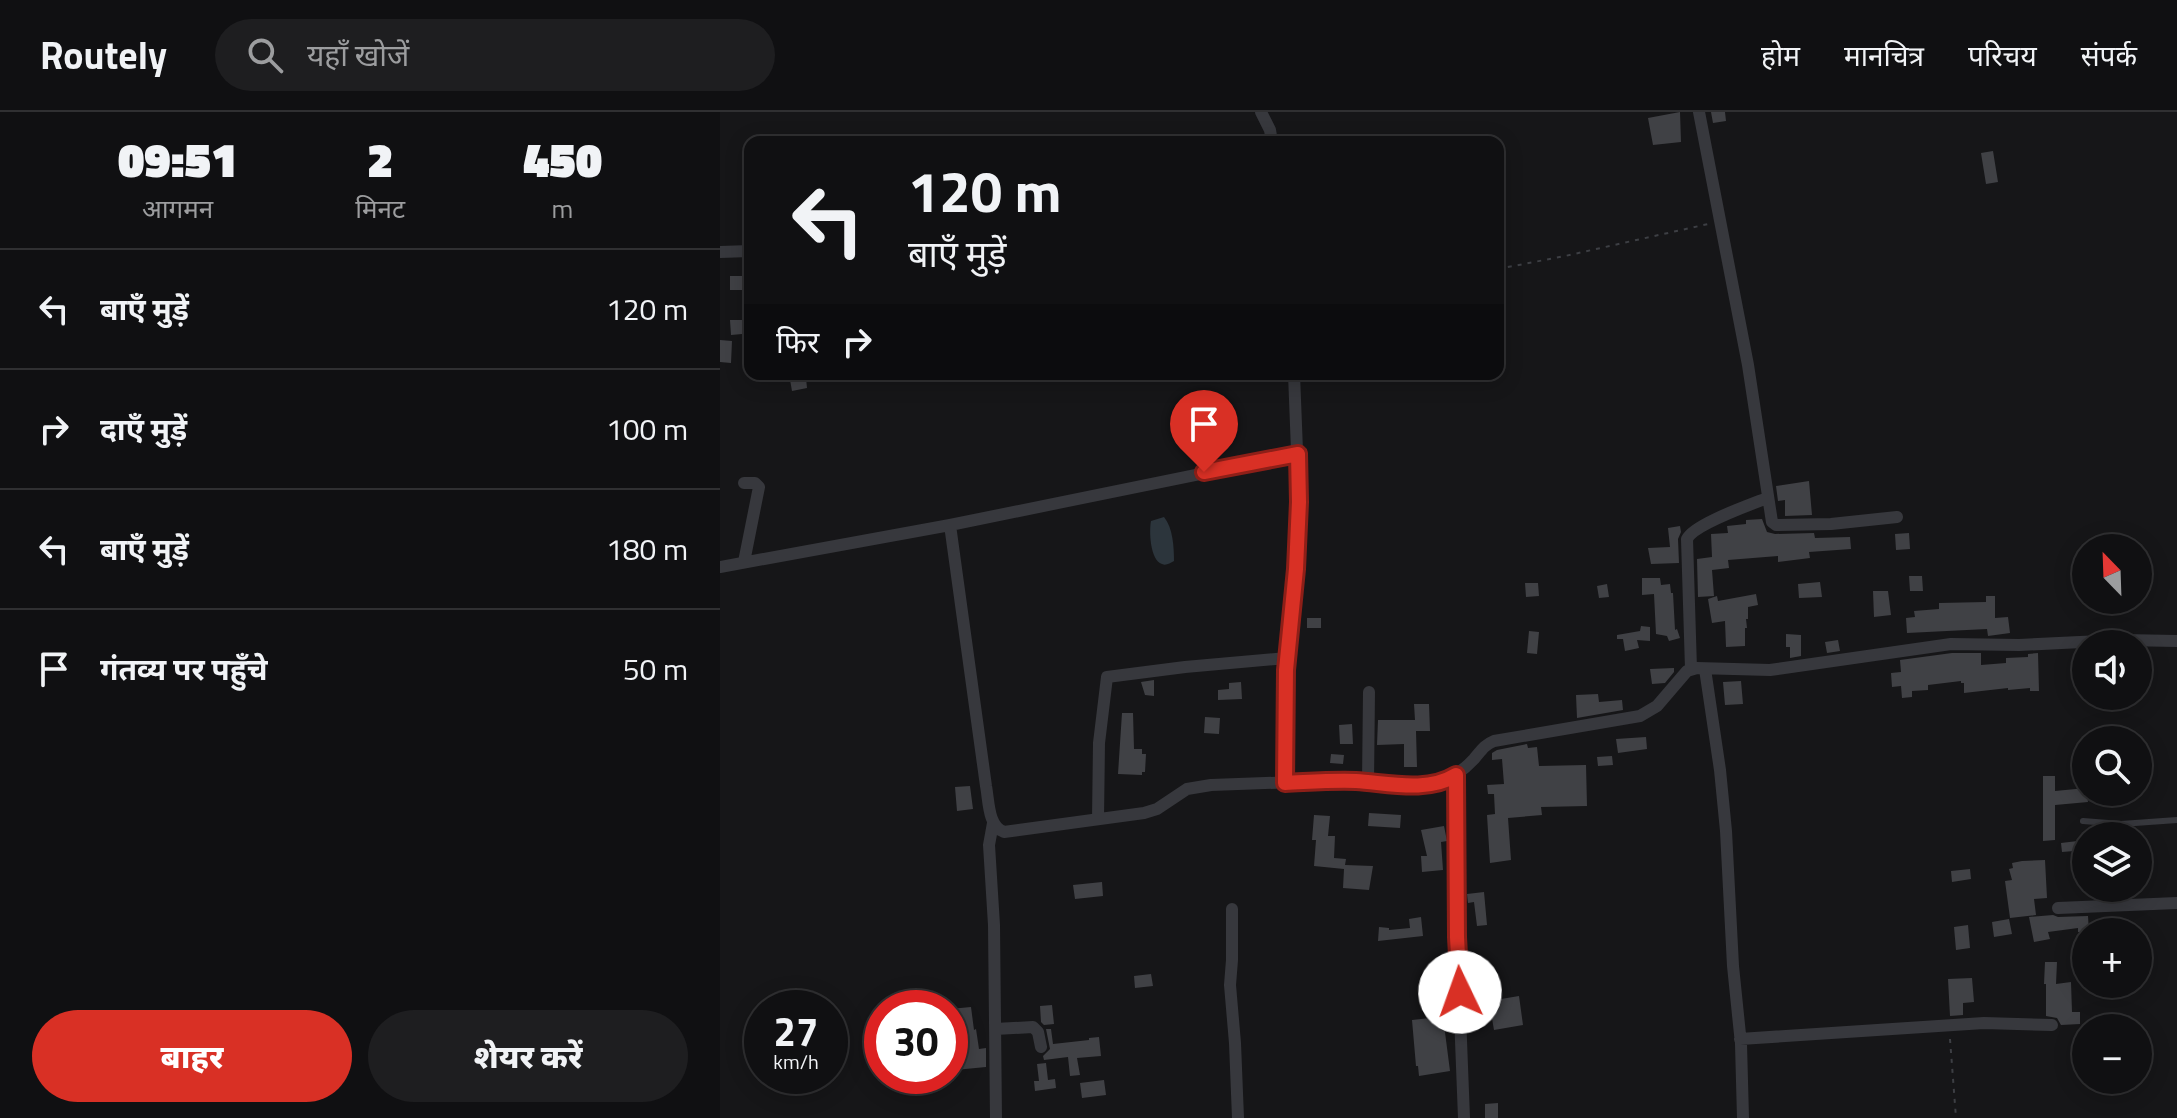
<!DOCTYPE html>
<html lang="hi">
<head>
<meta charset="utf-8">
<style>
	:root { --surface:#101012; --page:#1e1e20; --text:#f1f3f6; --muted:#9c9d9f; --line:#303032; --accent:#d93025 }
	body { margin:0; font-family:"Titillium Web","Noto Sans Devanagari",sans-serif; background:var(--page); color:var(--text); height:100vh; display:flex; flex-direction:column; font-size:30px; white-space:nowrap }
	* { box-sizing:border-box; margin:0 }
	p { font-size:26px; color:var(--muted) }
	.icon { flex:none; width:44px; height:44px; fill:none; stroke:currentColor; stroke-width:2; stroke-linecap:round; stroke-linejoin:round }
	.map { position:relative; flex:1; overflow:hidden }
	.panel { display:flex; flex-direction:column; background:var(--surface); width:720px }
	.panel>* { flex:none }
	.guide { position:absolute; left:24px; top:24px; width:760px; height:244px; border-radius:16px; box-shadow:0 4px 20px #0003,0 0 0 2px var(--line); background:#101012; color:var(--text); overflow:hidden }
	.needle { width:52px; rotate:337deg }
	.fabs { position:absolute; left:1352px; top:422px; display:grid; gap:16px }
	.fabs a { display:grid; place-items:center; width:80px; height:80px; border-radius:50%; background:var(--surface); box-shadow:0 4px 20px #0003,0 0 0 2px var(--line); font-size:40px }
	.speed { position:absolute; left:24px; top:878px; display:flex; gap:16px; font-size:40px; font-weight:700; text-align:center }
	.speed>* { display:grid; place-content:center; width:104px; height:104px; border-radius:50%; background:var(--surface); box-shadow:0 4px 20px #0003,0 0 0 2px var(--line); line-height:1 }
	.speed small { font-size:20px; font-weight:400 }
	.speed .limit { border:12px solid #d22; background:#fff; color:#111 }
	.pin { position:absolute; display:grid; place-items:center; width:68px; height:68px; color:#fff; margin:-82px -34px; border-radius:50% 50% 50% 0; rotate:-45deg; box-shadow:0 0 8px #0007 }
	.pin .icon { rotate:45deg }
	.me { position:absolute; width:88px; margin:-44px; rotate:357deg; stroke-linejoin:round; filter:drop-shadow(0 0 6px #0008) }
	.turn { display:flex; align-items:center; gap:28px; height:168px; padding:0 32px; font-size:36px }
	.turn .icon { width:104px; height:104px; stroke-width:2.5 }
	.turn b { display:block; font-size:56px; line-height:68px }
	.then { display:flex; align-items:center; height:76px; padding:0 32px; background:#0003; gap:16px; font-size:30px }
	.eta { display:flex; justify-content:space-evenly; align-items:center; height:136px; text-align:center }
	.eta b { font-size:48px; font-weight:800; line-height:56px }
	.cta { display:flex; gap:16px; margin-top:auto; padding:16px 32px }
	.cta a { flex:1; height:92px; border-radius:48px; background:var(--accent); color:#fff; font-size:32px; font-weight:800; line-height:92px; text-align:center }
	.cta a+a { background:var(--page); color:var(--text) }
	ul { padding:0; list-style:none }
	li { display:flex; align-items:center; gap:24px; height:120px; padding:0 32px; border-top:2px solid var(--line) }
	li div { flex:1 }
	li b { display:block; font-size:30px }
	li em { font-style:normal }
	header { display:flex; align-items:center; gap:48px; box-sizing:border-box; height:112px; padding:0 40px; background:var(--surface); border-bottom:2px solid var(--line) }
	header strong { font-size:38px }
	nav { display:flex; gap:44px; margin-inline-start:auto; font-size:28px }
	.search { width:560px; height:72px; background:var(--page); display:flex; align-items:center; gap:20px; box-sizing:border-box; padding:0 28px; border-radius:44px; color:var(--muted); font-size:30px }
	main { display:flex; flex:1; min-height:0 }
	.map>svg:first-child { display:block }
	.water { fill:#2c353c }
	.building { fill:#404145 }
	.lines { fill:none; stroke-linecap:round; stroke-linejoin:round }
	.path { stroke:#3d3f44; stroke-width:2; stroke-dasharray:4 6; stroke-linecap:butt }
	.service { stroke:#37383d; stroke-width:6 }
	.minor { stroke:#37383d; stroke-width:12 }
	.route-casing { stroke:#8d1f18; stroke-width:20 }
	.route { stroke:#d93025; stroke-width:14 }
</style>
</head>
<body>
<header>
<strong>Routely</strong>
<div class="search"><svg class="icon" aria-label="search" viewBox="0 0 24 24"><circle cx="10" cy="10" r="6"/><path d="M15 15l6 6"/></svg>यहाँ खोजें</div>
<nav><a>होम</a><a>मानचित्र</a><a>परिचय</a><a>संपर्क</a></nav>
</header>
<main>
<section class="panel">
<div class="eta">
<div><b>09:51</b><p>आगमन</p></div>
<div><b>2</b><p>मिनट</p></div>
<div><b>450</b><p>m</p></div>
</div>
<ul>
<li><svg class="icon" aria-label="left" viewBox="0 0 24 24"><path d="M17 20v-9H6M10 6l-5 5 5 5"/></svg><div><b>बाएँ मुड़ें</b></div><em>120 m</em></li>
<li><svg class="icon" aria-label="right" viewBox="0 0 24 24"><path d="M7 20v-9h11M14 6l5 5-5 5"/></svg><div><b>दाएँ मुड़ें</b></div><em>100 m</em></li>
<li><svg class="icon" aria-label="left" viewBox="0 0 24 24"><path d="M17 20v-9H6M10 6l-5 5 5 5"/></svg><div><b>बाएँ मुड़ें</b></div><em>180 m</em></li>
<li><svg class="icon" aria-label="arrive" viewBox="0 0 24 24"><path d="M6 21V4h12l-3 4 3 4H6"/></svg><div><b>गंतव्य पर पहुँचे</b></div><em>50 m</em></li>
</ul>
<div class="cta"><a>बाहर</a><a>शेयर करें</a></div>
</section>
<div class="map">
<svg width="1457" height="1006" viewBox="0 0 1457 1006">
	<rect width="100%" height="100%" fill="#161618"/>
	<path class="water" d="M444,405C453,416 454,435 454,449C450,451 446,454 442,452C430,448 429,419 431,409Z"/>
	<path class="building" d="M960,0L961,30L933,33L928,6Z
		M991,0H1005L1006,9L993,11Z
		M1273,39L1278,70L1266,72L1261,41Z
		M10,164H28V178H10Z
		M10,208H22V222L11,223Z
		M0,228L12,229L11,251L0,250Z
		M69,262H82V267L86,266L87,276L72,279Z
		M1089,369L1092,403L1065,404V388L1058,389L1056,374Z
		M1042,407L1047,420L1055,422L1094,421L1095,426L1130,425L1131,437L1089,440L1090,446L1058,450V444L1008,448L1009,456L992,458L994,484L978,485L977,447L992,445L991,422L1008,421L1007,414L1026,412V408Z
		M960,414L961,420L958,427L959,451L931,452L928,436L950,435L948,416Z
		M1189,421L1190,437L1176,438L1175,422Z
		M1189,464H1202L1203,479H1190Z
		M922,466H940L941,473L950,472L951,481H953L955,518L957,517L960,526L949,529L947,524L936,522L934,482L922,483Z
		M1100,470L1102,485L1079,486L1078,472Z
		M805,471H818L819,484L806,485Z
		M887,472L889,485L879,486L877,474Z
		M1153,479H1168L1171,503L1154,505Z
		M1036,482L1038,493L1028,495V507H1026L1027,516H1025V534L1006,535L1005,509L992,511L988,487L997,484L998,489Z
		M1266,484H1275V506L1288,505L1290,521L1268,524L1267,517L1187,521L1186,506L1195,505L1194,499L1219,497V491L1266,490Z
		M587,506H601V516H587Z
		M921,514L930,515V529L917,528L919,536L905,539L903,527H897V523L920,519Z
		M809,519L819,520L817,542L807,541Z
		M1066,522L1081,523V544L1070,546V535H1066Z
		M1118,528L1120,539L1107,541L1105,530Z
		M1232,541H1261V553L1286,551V546L1308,545V542L1318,541L1319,579H1310V576L1288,578V576L1244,581V571H1241V569L1208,573V578L1192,579V585L1182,586L1181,574L1172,575L1171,561L1181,560L1180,548Z
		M954,556V560L945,571L932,572L930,557Z
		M434,568V584L425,583L421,570Z
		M1021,569L1023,592L1005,593L1003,570Z
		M521,570L522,587L498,588V578L509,577V571Z
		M878,582L879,590L902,588L903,598L857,606L856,583Z
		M694,592H709L710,619H696L697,655H684V632L657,633L658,608H695Z
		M402,601H413L414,637H422V642H426L425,660H422V663L398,662Z
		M485,605L500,606L499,622L484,621Z
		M632,612L633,632H620L619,613Z
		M926,625L927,637L898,641L896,627Z
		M807,632L808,636L817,635L819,654L866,653L867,694L821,695L822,703L788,706L791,748L770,751L767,703L775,702L774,682H768L767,673L784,672L782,647L772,648V641L777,638Z
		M611,642L624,643L623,652L610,651Z
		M892,644L893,653L878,654L877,645Z
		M1323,664H1335V679L1366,676L1368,690L1335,693V728L1323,729Z
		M250,674L253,697L237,699L235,675Z
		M649,701L681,703L680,716L648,714Z
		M594,703L610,704L608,724H615L614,746L626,747L625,753L653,754L649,778L623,776L624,757L594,754L596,728H592Z
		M724,714L727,729L721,730L723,758L702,760L701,744H707L701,718Z
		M1366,728V738L1342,740L1341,731Z
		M1325,748L1327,786L1314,787L1316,803L1290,806L1285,769L1292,768L1289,757L1293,756L1292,751L1302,749Z
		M1250,757L1251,767L1232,770L1231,759Z
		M382,770L383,784L355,787L353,773Z
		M764,780L767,813L757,814L754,790L748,791L747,782Z
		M1333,803L1338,805L1368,804L1369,820H1358V816L1328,820L1330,827L1314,830L1309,805Z
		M701,805L703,824L658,829L659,815L669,816V818L690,816L689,807Z
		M1289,807L1292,822L1274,825L1272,810Z
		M1248,813L1250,836L1236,838L1234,815Z
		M1325,850H1337L1336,872L1351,870L1352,900H1360V912L1341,913L1337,906L1326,904V872H1324Z
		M431,862L433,874L415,876L414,864Z
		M729,864L730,878L721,879L720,865Z
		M1252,866L1254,890L1243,891V903L1230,904L1228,867Z
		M799,884L803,913L774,918L769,889Z
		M332,893L334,912L324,913L321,910L320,894Z
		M251,895L254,918L256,917L259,937L266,936V955L235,958L232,930H230V897Z
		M722,897L730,959L699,964L698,954H696L692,908L710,906L709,899Z
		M326,917H331L333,932L369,928V926L379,925L381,944L357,946L360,963L350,964L348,945L324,948L323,944L330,937Z
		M326,951L328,968L335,967L336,976L315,979L314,969H319L317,952Z
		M384,968L386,983L362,986L360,971Z
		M778,991V1006H765V992Z"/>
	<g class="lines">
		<path class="path" d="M778,157L845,144L988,112
			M1230,927L1236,1006"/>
		<path class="service" d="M1363,709L1401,712L1457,708"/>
		<path class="minor" d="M541,0L550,18L552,30
			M979,0L1028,253L1052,410L1056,413L1111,412L1177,405
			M0,140L30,139
			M24,371H35L39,375L24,450
			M230,413L266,674C269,690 268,714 284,720L424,701L437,697L467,677L491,673L605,669L714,673C730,668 743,659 754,647C761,639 764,633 774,629L920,604L937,594L967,559L977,556L1050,558L1231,532L1299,533L1402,528L1457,529
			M0,455L230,413L578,342
			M971,557L967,427C974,412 1030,393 1047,386
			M985,557L1000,658L1006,719L1013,854L1021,932L1023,1006
			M736,663L737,825L744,1006
			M648,670L649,580
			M565,671L566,558L576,457L579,390L574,262
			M378,707L379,631L387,565L465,555L567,546
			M273,711L269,733L274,813L276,1006
			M1338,796L1457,791
			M512,797V848L510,873L515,931L518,1006
			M275,917L313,915L318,920L321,935
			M1020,927L1264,911L1332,913"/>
	</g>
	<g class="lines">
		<defs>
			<path id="route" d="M484,360L578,342L579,390L576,457L566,558L565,671C589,670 612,668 636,669C668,671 707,681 736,663L737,825L740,880"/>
		</defs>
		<use href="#route" class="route-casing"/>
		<use href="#route" class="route"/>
	</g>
</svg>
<div class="fabs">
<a><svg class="needle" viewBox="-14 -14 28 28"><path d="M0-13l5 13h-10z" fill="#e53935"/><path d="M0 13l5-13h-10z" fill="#9c9d9f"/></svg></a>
<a><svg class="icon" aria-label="sound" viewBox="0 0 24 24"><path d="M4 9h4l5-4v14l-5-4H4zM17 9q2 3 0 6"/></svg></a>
<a><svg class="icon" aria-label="search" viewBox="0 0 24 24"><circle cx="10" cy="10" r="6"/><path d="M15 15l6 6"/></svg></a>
<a><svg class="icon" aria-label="layers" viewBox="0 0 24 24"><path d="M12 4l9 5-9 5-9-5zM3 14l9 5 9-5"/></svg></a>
<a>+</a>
<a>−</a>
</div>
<div class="speed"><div>27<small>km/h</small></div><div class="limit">30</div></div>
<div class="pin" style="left:484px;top:360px;background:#d93025"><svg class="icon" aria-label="arrive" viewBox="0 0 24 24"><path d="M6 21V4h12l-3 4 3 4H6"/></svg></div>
<svg class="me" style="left:740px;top:880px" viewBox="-20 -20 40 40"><circle r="19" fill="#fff"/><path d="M0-13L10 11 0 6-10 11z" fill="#d93025"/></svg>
<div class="guide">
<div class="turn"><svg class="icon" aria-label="left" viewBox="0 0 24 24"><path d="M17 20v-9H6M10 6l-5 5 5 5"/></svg><div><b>120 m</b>बाएँ मुड़ें</div></div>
<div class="then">फिर<svg class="icon" aria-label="right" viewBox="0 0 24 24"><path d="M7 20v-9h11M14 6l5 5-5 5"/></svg></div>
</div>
</div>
</main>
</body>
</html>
